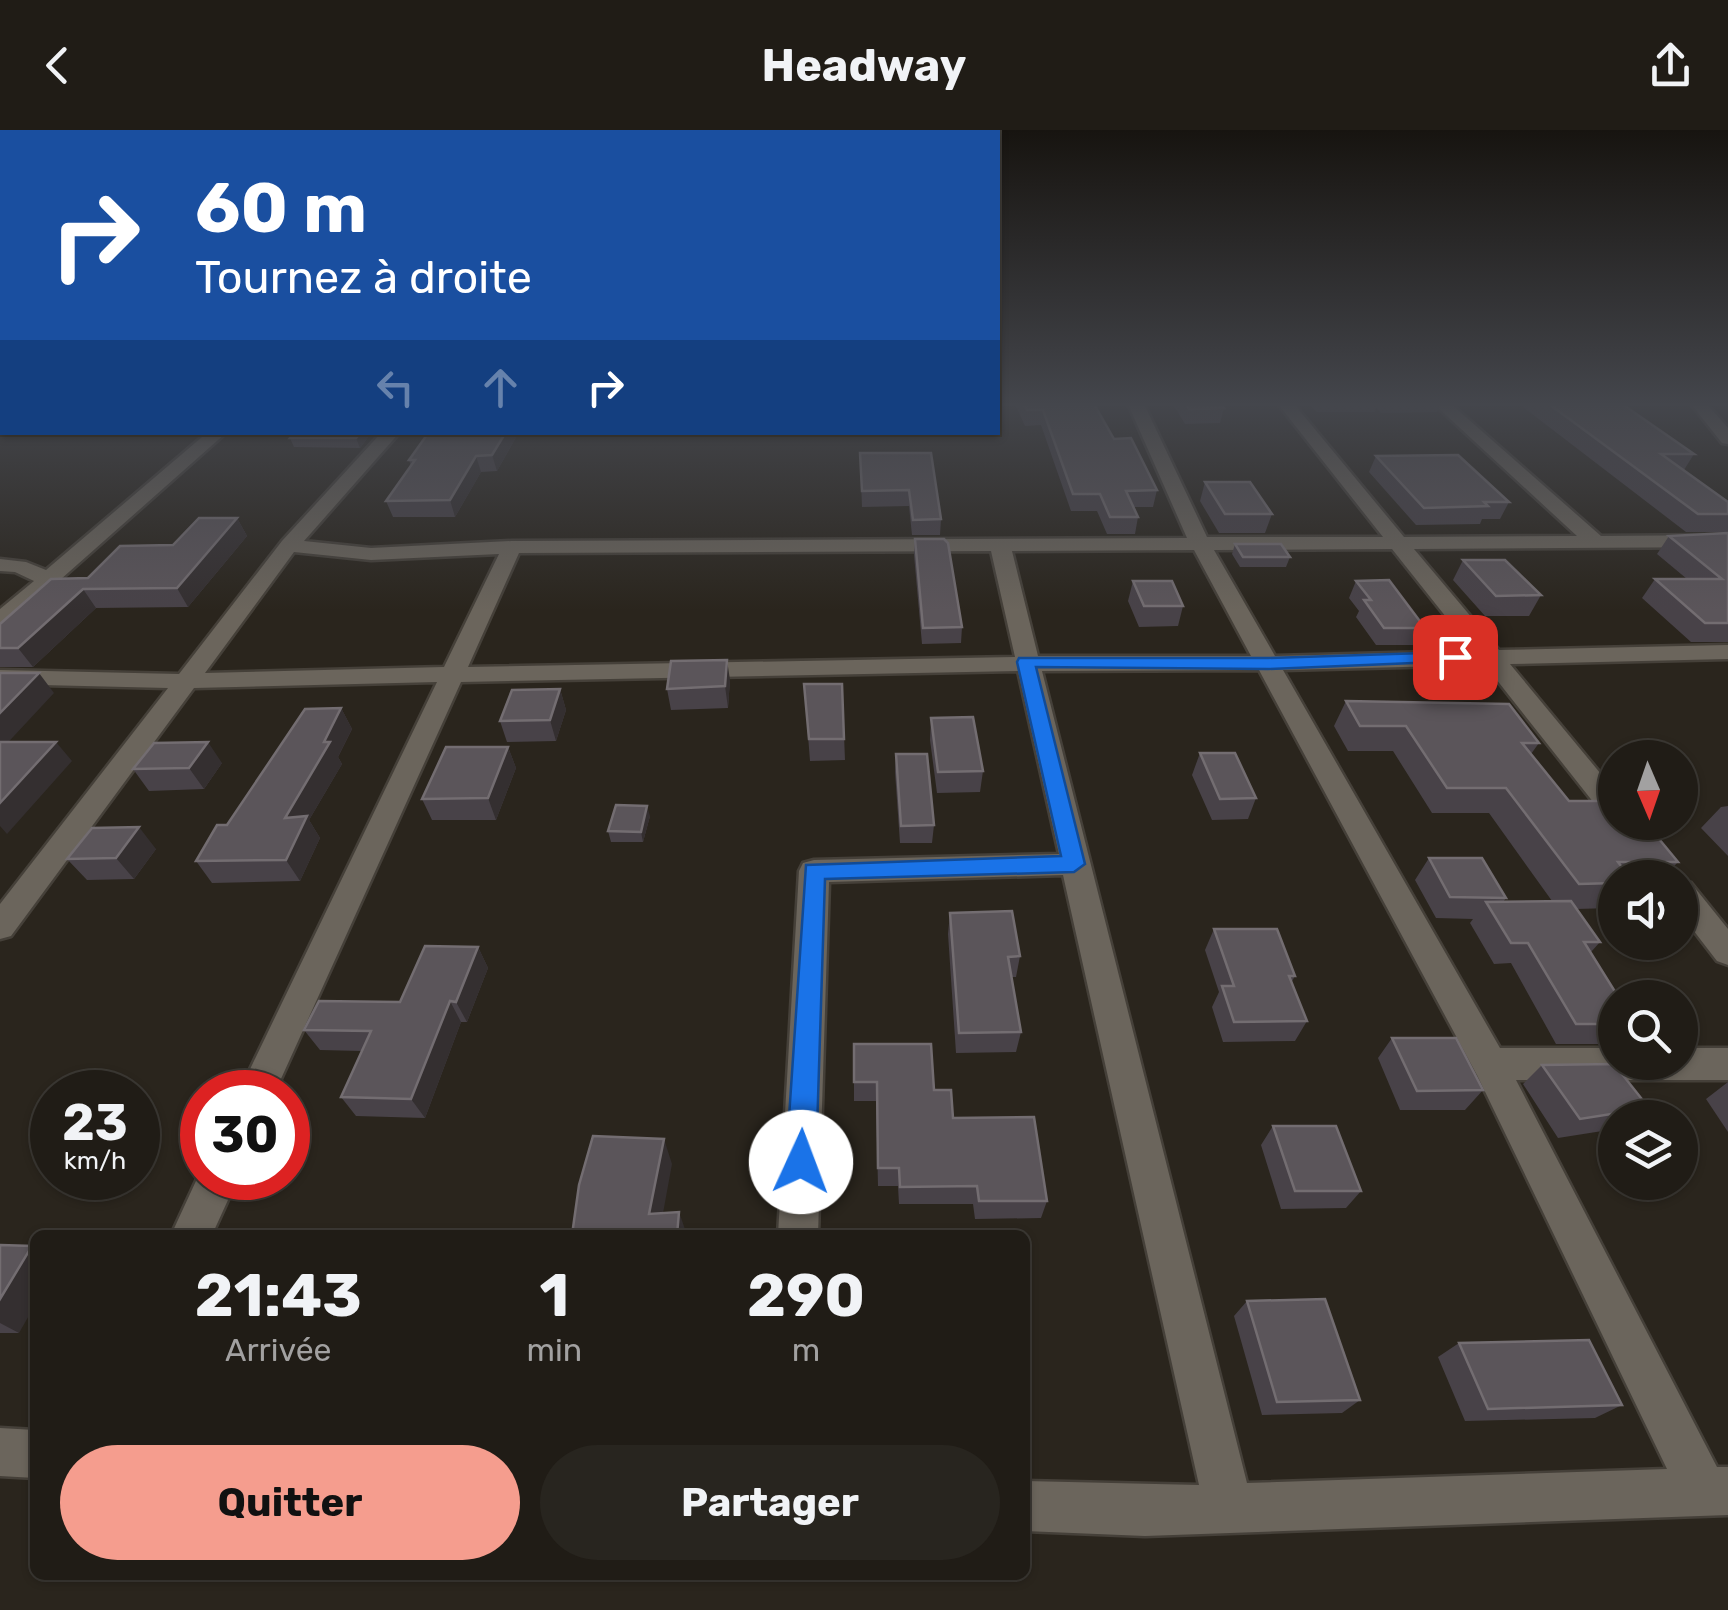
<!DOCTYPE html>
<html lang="fr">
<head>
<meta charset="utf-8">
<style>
	:root { --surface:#201c16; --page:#28251f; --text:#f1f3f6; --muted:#a2a1a1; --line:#3d3a35; --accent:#f59d8e }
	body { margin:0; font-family:Rubik,sans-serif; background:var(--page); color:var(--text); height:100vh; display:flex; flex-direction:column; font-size:38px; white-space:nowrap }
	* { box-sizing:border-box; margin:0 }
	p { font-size:32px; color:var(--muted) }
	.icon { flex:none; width:55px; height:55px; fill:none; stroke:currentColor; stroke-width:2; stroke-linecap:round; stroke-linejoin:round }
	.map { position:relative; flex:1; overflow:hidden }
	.sheet { position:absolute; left:30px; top:1100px; width:1000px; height:350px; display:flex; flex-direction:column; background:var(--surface); border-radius:15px; box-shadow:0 2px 8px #0004,0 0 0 2px var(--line) }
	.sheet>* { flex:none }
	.hud { position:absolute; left:0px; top:0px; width:1000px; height:305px; box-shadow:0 2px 8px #0004,0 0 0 2px var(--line); background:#1a4fa0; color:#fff; overflow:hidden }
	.needle { width:65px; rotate:178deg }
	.fabs { position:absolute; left:1598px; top:610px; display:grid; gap:20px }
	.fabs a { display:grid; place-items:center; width:100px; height:100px; border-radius:50%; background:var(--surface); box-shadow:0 2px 8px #0004,0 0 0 2px var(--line); font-size:50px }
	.speed { position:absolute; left:30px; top:940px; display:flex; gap:20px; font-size:50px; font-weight:700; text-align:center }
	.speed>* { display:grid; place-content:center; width:130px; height:130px; border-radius:50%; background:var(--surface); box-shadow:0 2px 8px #0004,0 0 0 2px var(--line); line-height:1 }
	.speed small { font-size:25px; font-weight:400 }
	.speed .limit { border:15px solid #d22; background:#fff; color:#111 }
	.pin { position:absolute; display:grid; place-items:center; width:85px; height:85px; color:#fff; margin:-42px; border-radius:20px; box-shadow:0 5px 15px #0006 }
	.me { position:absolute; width:110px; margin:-55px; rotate:2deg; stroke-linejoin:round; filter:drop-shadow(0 0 8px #0008) }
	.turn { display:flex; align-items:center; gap:35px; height:210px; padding:0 30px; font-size:45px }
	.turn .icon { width:130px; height:130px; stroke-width:2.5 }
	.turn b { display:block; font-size:70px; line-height:85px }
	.lanes { display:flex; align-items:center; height:95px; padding:0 30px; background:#0003; justify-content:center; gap:50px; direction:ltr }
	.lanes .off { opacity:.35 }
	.eta { display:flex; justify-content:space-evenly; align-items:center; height:170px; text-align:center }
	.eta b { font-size:60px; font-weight:700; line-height:70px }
	.button { display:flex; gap:20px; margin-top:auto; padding:20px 30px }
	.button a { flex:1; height:115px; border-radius:60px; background:var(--accent); color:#111; font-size:40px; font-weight:700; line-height:115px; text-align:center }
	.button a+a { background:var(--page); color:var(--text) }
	header { display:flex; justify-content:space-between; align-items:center; height:130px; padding:0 30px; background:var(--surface); font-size:45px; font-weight:700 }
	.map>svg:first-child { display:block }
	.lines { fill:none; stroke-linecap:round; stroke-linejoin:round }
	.street-casing { stroke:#454039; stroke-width:5 }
	.street { fill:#6b655c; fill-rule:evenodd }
	.wall { fill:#484248 }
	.shaded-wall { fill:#342f30 }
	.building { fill:#5b555a; stroke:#736d71; stroke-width:2.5 }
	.route { fill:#1a73e8; stroke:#114b97; stroke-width:2.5 }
</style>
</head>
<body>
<header><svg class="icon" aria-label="back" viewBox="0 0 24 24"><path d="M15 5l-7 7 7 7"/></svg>Headway<svg class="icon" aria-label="share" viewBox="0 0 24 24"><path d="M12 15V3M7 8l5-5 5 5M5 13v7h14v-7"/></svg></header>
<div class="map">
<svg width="1728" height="1480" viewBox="0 0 1728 1480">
	<rect width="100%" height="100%" fill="#2a251d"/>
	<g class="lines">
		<defs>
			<path id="street" d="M1128,274H1144L1207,407H1383L1278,274H1294L1404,407L1577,406L1434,274H1451L1601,406L1728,405V417L1414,419L1499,520L1728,515V529L1510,534L1615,661V690L1605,687L1485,535L1283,540L1500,918H1615V932H1680V918H1728V950H1516L1717,1337H1728V1385L1145,1406L1025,1401V1351L1199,1355L1063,745L829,752L818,1105H778L799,741L803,733L814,730L1059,724L1018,541L461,552L275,962H239L437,552L194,558L11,806L0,809V774L168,558L0,554V540L179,544L282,411L382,302H400L304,411L371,418L512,411L1187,408ZM1392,419L1473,521L1275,526L1214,420ZM1194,420L1251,526H1038L1012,421ZM991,421L1015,527L468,537L519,423ZM294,422L371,430L499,424L444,537L205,543ZM1259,540L1477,945L1667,1339L1247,1353L1042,541Z
				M1691,274H1707L1728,298V314L1722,313Z
				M208,302H227L8,496L0,498V479L34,451L15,442L0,441V429L26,432L46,440Z
				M1680,750L1691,753L1728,799V835L1717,831L1680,783Z
				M202,1038V1048H238L212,1105H171Z
				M0,1298L35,1300V1348L0,1346Z"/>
		</defs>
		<use href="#street" class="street-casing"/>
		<use href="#street" class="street"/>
	</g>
	<path class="wall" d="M0,274H2V302H125L0,306Z
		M1015,274H1094L1114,309L1157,360L1153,377H1134L1138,387L1135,404H1107L1097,381H1071L1041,295L1025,296Z
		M1173,274H1221L1224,278L1220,293L1185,294Z
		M1309,274H1440L1437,282L1381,283L1376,278L1375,282H1317Z
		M1519,274H1622L1694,324L1684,340L1728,372V402H1686Z
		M295,302H372L360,318L294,317L290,308Z
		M519,302L497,341L481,342L455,387H393L386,371L411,336L409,330Z
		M860,323H931L941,389L940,405H912L909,376L862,377Z
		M1376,326L1509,372L1500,389H1482L1480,394L1416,395L1369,342Z
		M1205,352L1272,384L1265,403H1219L1200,371Z
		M237,388L247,406L188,477L96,478L33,537H0V494L88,448Z
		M1728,403V512H1691L1642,468L1655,449H1687L1657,424L1669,406Z
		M915,409L962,497L961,513L922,514L914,425Z
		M1235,414L1290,427L1286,437H1240L1232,424Z
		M1463,430L1541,465L1529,486H1485L1453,450Z
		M1133,451L1183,476L1178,496L1139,497L1128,471Z
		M1356,451L1425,498L1417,515H1376L1356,487L1359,481L1349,468Z
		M730,550L728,578L671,580L667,559Z
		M804,554H842L845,630L810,631Z
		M560,559L566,580L556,611L507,612L500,591Z
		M1346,571L1539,613L1531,624L1569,671L1678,732L1663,748H1615V775L1612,778L1576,779L1600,812L1591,822L1615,868V914H1556L1511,833L1494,834L1470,793L1473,789L1436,788L1415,750L1429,728L1506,768L1503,772L1552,771L1489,683H1432L1393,621H1348L1334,596Z
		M341,578L352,599L338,627L342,634L309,690L320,708L300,751L212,753L196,731L227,695Z
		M931,588L983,641L980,662L937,663L930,610Z
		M508,617L516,638L496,690H432L422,669Z
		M1200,623L1256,668L1248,689L1212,690L1192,645Z
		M896,624L934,695L932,713H900L895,642Z
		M222,633L204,659L149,661L133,639Z
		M1728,676V726L1701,698L1721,677Z
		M650,686L643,712H611L608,701Z
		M156,719L134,749L87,750L67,729Z
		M950,783L1020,826L1016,847H1011L1021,902L1016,922L956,923L948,804Z
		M1214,799L1295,846L1291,853L1307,891L1295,911L1223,912L1212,877L1219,862L1205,820Z
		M478,817L488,838L467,892H461L425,988L356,986L341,967L362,921L320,920L304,900L400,872Z
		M1392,908L1483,960L1465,980H1400L1378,928Z
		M854,914L934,960L953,988L1047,1071L1041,1088L975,1089L973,1074H899L898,1056H878L876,971H854Z
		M1542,935L1649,978L1637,988H1615V999L1558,1008L1523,954Z
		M1728,952V1002L1706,969Z
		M1273,996L1361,1061L1346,1078L1281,1079L1261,1015Z
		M0,1115L19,1203H0Z
		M1247,1171L1360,1270L1342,1283L1262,1285L1234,1186Z
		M1459,1213L1622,1275L1595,1288L1465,1291L1438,1227Z"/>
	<path class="shaded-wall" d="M361,302H372L360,318L356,308Z
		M506,302H519L497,341L492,325Z
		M476,326L481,342L455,387L450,370Z
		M237,388L247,406L188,477L177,458Z
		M83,459L96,478L33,537L18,518Z
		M727,530L730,550L728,578L725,556Z
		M39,543L54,563L0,621V583Z
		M560,559L566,580L556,611L550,590Z
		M341,578L352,599L338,627L342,634L309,690L320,708L300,751L286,730L285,688Z
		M56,612L72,631L7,704L0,696V673Z
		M208,612L222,633L204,659L189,638Z
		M508,617L516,638L496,690L488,668Z
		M647,676L650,686L643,712L641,702Z
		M139,697L156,719L134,749L116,728Z
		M478,817L488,838L467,892L456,872Z
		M450,871L461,892L425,988L411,969Z
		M664,1009L672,1034L659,1105L649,1084Z
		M679,1082L687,1105H677Z
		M32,1116L35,1118V1175L19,1203L0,1193V1169Z"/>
	<path class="building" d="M0,274H2V292H0Z
		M1024,274H1094L1114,309L1131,308L1157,360L1126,361L1138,387H1110L1100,364H1073L1043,280H1027Z
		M1186,274H1221L1224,278L1189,279Z
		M1549,274H1622L1694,324H1661L1728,372V384H1698Z
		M295,302H361L356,308H290Z
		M429,302H506L492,325L476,326L450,370L386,371L415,330H409Z
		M860,323H931L941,389L913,390L909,360L862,361Z
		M1458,325L1509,372H1484L1488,376L1424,378L1376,326Z
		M1205,352H1250L1272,384H1225Z
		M199,388H237L177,458L83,459L18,518H0V494L51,449L88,448L120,416L173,415Z
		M1728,403V493H1705L1655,449H1722L1669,406Z
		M915,409H944L948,413L962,497L923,498Z
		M1235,414H1281L1290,427H1243Z
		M1463,430H1505L1541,465L1496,466Z
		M1389,450L1425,498H1384L1364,470H1371L1356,451Z
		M1133,451H1172L1183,476H1144Z
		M727,530L725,556L667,559L671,531Z
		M0,543H39L0,583Z
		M804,554H842L844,609H809Z
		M560,559L550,590L500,591L512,560Z
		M1346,571L1509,574L1539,613H1522L1569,671H1615V692H1645L1678,732H1618L1630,748H1615V753L1579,754L1506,658H1447L1406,596H1360Z
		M341,578L324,612H330L285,688L307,686L286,730L196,731L217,695H227L305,579Z
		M973,587L983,641L938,642L931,588Z
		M0,612H56L0,673Z
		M208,612L189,638L133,639L154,613Z
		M446,617H508L488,668L422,669Z
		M1200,623H1235L1256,668L1220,669Z
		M896,624H927L934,695L901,696Z
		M616,675L647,676L641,702L608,701Z
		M139,697L116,728L67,729L92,698Z
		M1429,728H1482L1506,768L1450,767Z
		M1571,771L1600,812H1584L1619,868H1615V894H1576L1528,813H1511L1486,772Z
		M1012,781L1020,826L1008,827L1021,902L959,903L950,783Z
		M1214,799H1277L1295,846H1289L1307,891L1234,892L1222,856H1234Z
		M425,816L478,817L456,872L450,871L411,969L341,967L371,901L304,900L319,871L400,872Z
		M1392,908H1456L1483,960L1417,961Z
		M854,914H931L934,960H951L953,988L1034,987L1047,1071H979L977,1056L900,1057L899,1038H878L877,952H854Z
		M1614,934L1649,978L1580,989L1542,935Z
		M1273,996H1336L1361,1061H1295Z
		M593,1006L664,1009L649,1084L679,1082L677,1105H572L579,1055Z
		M0,1115L32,1116L0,1169Z
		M1325,1169L1360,1270L1277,1272L1247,1171Z
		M1589,1210L1622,1275L1488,1279L1459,1213Z"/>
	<linearGradient id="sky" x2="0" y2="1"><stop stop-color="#171410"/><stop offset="0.57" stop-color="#44464c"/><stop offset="1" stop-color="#44464c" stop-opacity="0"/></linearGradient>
	<rect width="1728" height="481" fill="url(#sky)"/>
	<path class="route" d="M1455,522L1464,527L1461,531L1268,539L1036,537L1085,734L1074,742L825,749L816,1032L811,1042L801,1046L791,1042L786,1032L806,735L1061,726L1017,532L1019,528H1268Z"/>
</svg>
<div class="fabs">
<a><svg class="needle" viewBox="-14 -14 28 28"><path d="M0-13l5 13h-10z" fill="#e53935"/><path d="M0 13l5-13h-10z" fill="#a2a1a1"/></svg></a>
<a><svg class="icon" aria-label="sound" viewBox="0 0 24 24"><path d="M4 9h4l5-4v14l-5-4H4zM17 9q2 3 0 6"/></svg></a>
<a><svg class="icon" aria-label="search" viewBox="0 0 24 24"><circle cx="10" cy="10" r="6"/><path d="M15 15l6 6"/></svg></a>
<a><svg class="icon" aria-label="layers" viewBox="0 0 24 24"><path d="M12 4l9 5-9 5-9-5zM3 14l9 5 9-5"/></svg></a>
</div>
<div class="speed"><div>23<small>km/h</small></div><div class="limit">30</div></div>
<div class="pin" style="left:1455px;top:527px;background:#d93025"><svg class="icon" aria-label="arrive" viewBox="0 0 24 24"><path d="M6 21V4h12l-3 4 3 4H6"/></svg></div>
<svg class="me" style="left:801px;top:1032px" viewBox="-20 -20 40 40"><circle r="19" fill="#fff"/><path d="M0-13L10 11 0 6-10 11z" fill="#1a73e8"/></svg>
<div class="hud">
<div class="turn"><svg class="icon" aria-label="right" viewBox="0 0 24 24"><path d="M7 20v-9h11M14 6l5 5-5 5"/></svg><div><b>60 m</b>Tournez à droite</div></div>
<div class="lanes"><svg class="icon off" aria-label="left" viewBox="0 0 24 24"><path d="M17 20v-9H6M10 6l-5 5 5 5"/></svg><svg class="icon off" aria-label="ahead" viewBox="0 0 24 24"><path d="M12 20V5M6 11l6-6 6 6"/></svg><svg class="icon" aria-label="right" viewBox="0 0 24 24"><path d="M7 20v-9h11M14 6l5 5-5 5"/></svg></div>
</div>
<section class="sheet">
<div class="eta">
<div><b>21:43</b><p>Arrivée</p></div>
<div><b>1</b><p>min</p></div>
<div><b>290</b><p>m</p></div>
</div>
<div class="button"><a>Quitter</a><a>Partager</a></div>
</section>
</div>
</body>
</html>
